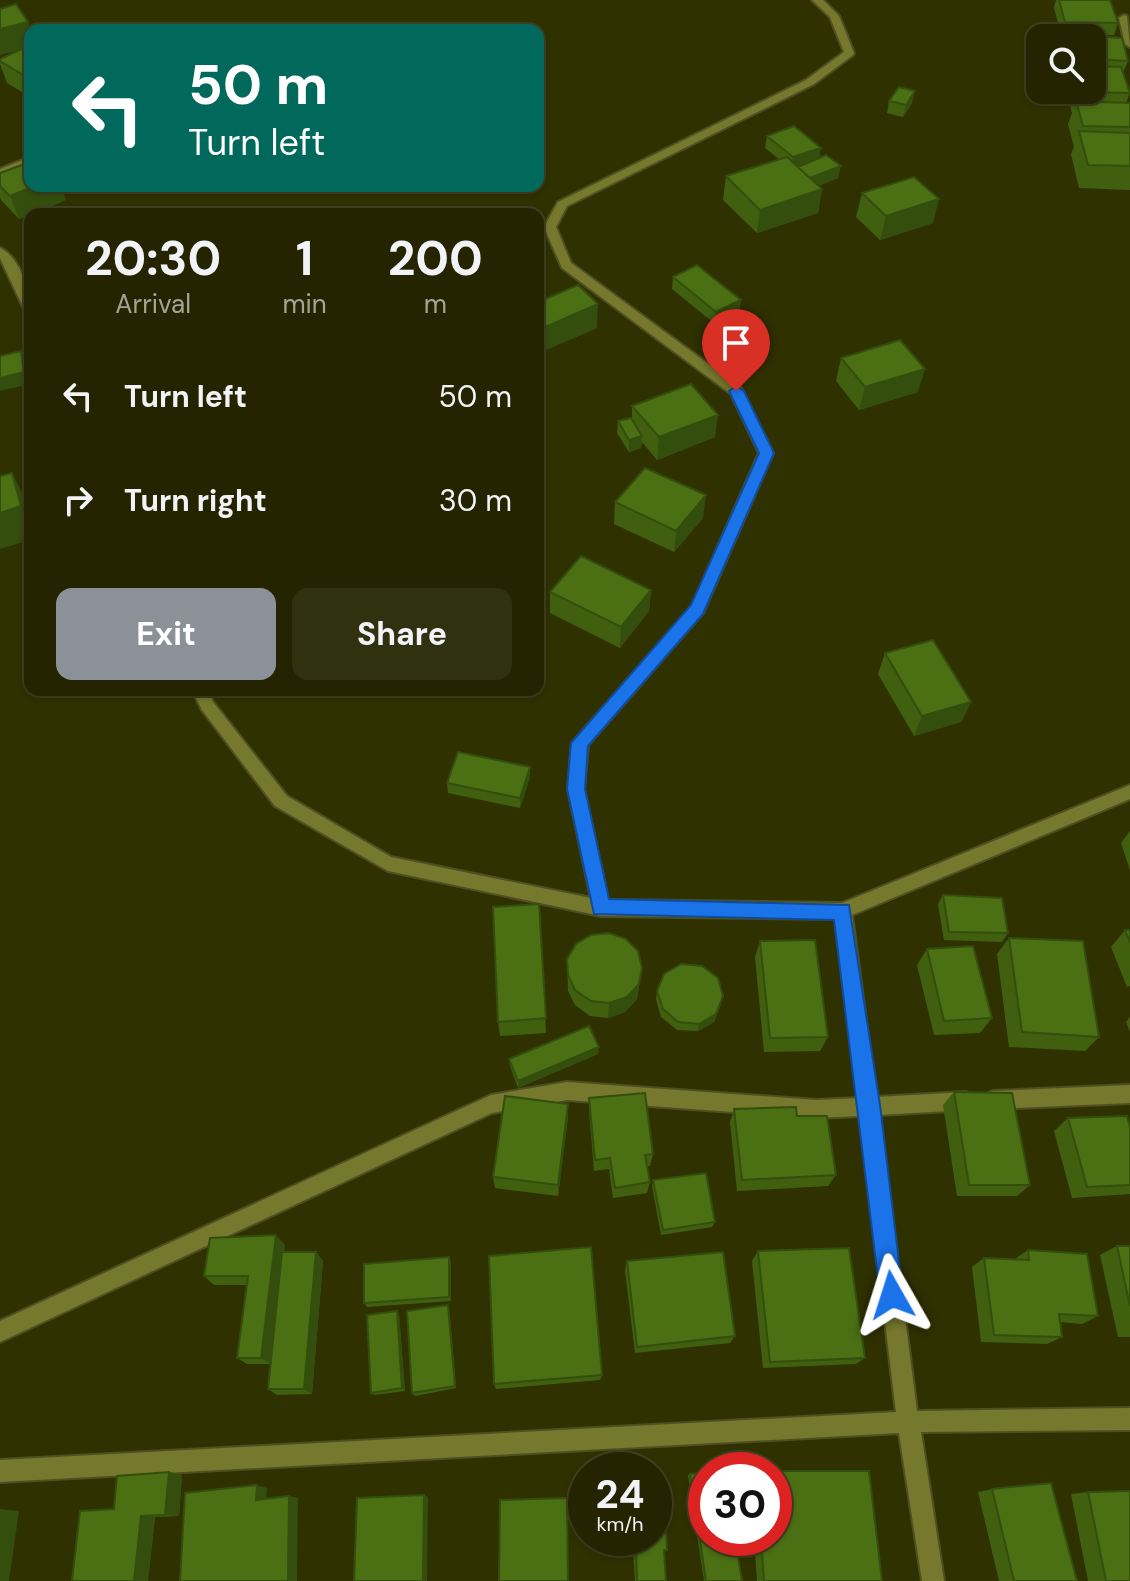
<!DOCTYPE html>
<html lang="en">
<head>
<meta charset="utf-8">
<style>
	:root { --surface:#242500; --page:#30310f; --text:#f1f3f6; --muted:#a3a599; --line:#414222; --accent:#8c9099 }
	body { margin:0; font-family:"DM Sans",sans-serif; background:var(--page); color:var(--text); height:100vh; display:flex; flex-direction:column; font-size:30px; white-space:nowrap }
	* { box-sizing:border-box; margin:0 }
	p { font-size:26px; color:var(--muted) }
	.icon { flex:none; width:44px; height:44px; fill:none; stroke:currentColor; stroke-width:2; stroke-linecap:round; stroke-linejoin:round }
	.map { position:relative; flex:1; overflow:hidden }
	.side { position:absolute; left:24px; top:208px; width:520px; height:488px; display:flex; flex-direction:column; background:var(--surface); border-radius:16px; box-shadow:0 2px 6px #0004,0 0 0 2px var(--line) }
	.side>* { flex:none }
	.guide { position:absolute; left:24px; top:24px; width:520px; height:168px; border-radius:16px; box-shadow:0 2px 6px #0004,0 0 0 2px var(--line); background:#00695c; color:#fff; overflow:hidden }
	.buttons { position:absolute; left:1026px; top:24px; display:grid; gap:16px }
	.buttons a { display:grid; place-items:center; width:80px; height:80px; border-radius:16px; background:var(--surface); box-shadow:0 2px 6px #0004,0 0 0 2px var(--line); font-size:40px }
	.speed { position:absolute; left:568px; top:1452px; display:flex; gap:16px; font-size:40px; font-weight:700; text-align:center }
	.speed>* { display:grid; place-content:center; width:104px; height:104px; border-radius:50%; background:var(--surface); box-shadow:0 2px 6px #0004,0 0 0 2px var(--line); line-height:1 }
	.speed small { font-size:20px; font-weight:400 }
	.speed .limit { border:12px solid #d22; background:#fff; color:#111 }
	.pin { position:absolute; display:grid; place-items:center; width:68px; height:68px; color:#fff; margin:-82px -34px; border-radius:50% 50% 50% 0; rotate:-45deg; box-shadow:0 0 8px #0007 }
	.pin .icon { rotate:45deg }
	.me { position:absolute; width:88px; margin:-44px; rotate:354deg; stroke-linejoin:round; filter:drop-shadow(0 0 6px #0008) }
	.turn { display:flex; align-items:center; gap:28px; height:168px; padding:0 32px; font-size:36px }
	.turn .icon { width:104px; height:104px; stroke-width:2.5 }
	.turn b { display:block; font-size:56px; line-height:68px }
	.eta { display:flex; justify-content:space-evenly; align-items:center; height:136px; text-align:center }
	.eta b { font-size:48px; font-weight:700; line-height:56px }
	.cta { display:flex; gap:16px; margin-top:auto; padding:16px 32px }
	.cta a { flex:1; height:92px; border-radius:16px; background:var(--accent); color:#fff; font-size:32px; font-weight:700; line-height:92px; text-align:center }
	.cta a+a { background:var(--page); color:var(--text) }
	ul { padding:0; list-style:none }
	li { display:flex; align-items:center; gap:24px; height:104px; padding:0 32px }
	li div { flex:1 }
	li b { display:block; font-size:30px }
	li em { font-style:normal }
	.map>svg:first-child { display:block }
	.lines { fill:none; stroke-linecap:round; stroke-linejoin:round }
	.minor-casing { stroke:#4f5022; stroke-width:4 }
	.minor { fill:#76782d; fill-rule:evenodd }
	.wall { fill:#406010 }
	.shaded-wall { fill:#344e0d }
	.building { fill:#4a7013; stroke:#344e0d; stroke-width:2 }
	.route { fill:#1a73e8; stroke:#114b97; stroke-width:2 }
</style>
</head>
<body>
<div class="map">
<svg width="1130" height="1581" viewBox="0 0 1130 1581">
	<rect width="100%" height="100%" fill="#303100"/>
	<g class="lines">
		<defs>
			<path id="minor" d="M812,0H823L839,16L854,53L853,55L814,84L567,206L556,227L571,263L741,388L773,453L703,613L588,745L584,789L608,900L842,903L1130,785V799L852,915L876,1097L966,1092L973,1095L975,1101L973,1107L966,1110L879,1115L917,1411L1130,1408V1430L921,1432L944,1581H922L899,1433L0,1482V1460L896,1412L860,1116L816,1118L567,1100L492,1113L0,1342V1321L491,1095L567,1082L816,1100L858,1098L835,919L601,916L388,871L275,806L202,710L192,690H208L213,702L287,796L391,857L591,898L568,789L572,743L692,606L759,453L731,394L562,268L544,227L558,202L806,80L844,52L830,17Z
				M1124,15L1127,16L1130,47L1125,44L1119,18Z
				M30,157V164L0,176V169Z
				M0,248C21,258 30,292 30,313L24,309L0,258Z
				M1130,1085V1103L993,1109L986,1106L984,1100L986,1094L993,1091Z"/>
		</defs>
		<use href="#minor" class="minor-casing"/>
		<use href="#minor" class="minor"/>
	</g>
	<path class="wall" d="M1056,0H1110L1118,23L1114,35L1061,34L1054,8Z
		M28,22L30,30V97L7,83L0,64V59L19,50Z
		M1072,35L1122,38L1128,61L1123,73L1130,93L1126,103H1130V190L1079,188L1071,154L1074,147L1068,124L1072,113L1066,90H1092V38H1071Z
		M889,101L912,103L903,117L887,113Z
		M767,136L819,158L838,178L818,186L822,189L818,213L757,233L723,200L726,176L779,159L765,148Z
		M0,173L66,200L19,219L1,200L0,197Z
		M862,193L933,223L880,240L856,217Z
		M673,277L741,300L739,312L715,324L672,289Z
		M538,302L597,328L543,351L538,345Z
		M841,358L918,392L859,410L836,381Z
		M632,406L715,437L657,460L642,442L641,448L629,452L617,433L618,421L632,419Z
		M615,502L703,518L674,552L614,524Z
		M651,590L649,611L620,648L550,613V592Z
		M885,653L971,702L961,722L914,736L878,674Z
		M530,767V777L520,808L448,793L447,783Z
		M1130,831V870L1121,843Z
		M943,895L1008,933L1002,942L944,940L938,904Z
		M539,904L546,1033L500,1036L498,1022Z
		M1125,930H1130V986L1127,987L1111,947Z
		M1009,938L1099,1037L1085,1051L1009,1047L997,954Z
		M760,941L828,1037L820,1051L764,1052L755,957Z
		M927,949L992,1018L980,1033L934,1035L917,965Z
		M567,959L642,968L637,999L625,1012L608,1018L590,1016L575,1005L568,991Z
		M657,991L721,1004L714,1022L698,1031L677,1030L661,1017L656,999Z
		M1130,1017V1032L1126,1022Z
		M598,1054L518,1088L510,1066L509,1059Z
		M954,1092L1030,1185L1017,1196H957L943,1105Z
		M589,1098L653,1154L650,1166H647L650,1182L647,1193L613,1198L609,1169L594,1171L589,1111Z
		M734,1109L797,1116L836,1175L828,1186L737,1191L730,1122Z
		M568,1117L558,1196L495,1188L493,1177Z
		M1068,1118L1130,1127V1194L1072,1198L1054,1131Z
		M653,1180L715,1222L712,1227L661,1235L652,1186Z
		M285,1245L284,1252H316L323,1261L312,1394L277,1395L268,1389L270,1364H247L237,1358L247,1285H214L204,1276Z
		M1117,1246H1130V1337H1118L1100,1255Z
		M1028,1250L1098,1316L1082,1324L1060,1322L1062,1337L1047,1344L981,1342L972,1267L984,1258L1015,1259Z
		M758,1251L865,1358L856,1364L763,1368L752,1261Z
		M627,1261L735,1336L730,1343L635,1353L625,1270Z
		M451,1262V1301L367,1307L364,1303Z
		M448,1305L449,1309L456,1388L415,1396L412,1393Z
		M397,1311L399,1315L405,1391L374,1395L371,1393Z
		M602,1375L600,1380L496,1389L494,1384Z
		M169,1472L182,1475L179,1516L155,1517L148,1581H72L114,1509Z
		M690,1474L742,1581H704L688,1475Z
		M992,1489L1077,1581H999L978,1492Z
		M1088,1492L1130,1581H1088L1071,1494Z
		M593,1538H654L664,1550L666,1581H635L633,1550L594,1551Z
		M754,1538H774L882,1581H757Z"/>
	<path class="shaded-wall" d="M28,22L30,30V47L0,55V29Z
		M915,91L912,103L903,117L906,105Z
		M821,148L819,160L791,169L793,157Z
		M841,166L838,178L805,192L807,180Z
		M35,186H61L66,200L19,219L10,196Z
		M822,189L818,213L757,233L760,210Z
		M939,199L933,223L880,240L886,216Z
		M741,300L739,312L715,324L716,312Z
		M598,304L597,328L543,351V328Z
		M21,351L26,363L30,384L0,391V378Z
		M925,369L918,392L859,410L865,387Z
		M718,415L715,437L657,460L659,437Z
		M642,436L641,448L629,452V440Z
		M540,445L541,468L538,469V446Z
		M12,473L28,505L30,512V540L0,549V513Z
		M706,495L703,518L674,552L676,531Z
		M651,590L649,611L620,648L621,627Z
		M971,702L961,722L914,736L922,716Z
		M530,767V777L520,808V798Z
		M642,968L637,999L625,1012L608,1018L609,1003Z
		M723,996L714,1022L698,1031L699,1024Z
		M599,1047L598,1054L518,1088V1081Z
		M568,1104V1117L558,1196V1185Z
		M276,1235L285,1245L271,1364L261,1358Z
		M316,1252L323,1261L312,1394L304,1389Z
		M449,1257L451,1262V1301L449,1297Z
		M448,1305L449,1309L456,1388L455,1386Z
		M397,1311L399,1315L405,1391L402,1388Z
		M169,1472L182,1475L179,1516L165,1515Z
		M257,1485L267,1488L266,1502L256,1500Z
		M424,1495L428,1497L427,1581H423Z
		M289,1496L298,1498L297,1581H288Z
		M0,1509L19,1511L9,1581H0Z
		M141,1516L155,1517L148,1581H134Z"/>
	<path class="building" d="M1059,0H1110L1118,23L1065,22Z
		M16,4L28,22L0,29V9Z
		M1072,35L1122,38L1128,61L1092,59V38H1073Z
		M30,45V79L0,61V59Z
		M1092,66L1121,67L1130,93L1080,92V90H1092Z
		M899,87L915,91L906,105L889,101Z
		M1076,101L1130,103V127L1083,126Z
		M794,126L821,148L793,157L767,136Z
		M1079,131L1130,133V166L1088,165Z
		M826,155L841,166L810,178L798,167Z
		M787,157L822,189L760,210L726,176Z
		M30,162V186H35L10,196L0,186V173Z
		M914,177L939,199L886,216L862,193Z
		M387,208L404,214H381Z
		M354,209L361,214H344Z
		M697,265L741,300L716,312L673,277Z
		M578,285L598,304L543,328L538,323V302Z
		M900,340L925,369L865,387L841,358Z
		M21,351L24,372L0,378V356Z
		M691,384L718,415L659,437L632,406Z
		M631,418L642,436L629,440L618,421Z
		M645,468L706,495L676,531L615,502Z
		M12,473L21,506L0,513V476Z
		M581,556L651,590L621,627L550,592Z
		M933,640L971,702L922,716L885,653Z
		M458,752L530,767L520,798L447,783Z
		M943,895L1002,898L1008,933L949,932Z
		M539,904L546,1018L498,1022L493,907Z
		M1125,930H1130V942Z
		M609,933L626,939L638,951L642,968L639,984L627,997L609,1003L591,1001L575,990L568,975L567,959L576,944L591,935Z
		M1009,938L1083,941L1099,1037L1022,1032Z
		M815,940L828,1037L770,1038L760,941Z
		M973,946L992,1018L944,1021L927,949Z
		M681,964L702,966L718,978L723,996L716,1014L699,1024L678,1022L663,1009L657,991L664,974Z
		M589,1026L599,1047L518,1081L509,1059Z
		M954,1092L1012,1093L1030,1185H969Z
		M645,1093L653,1154L645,1155L650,1182L615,1188L610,1158L595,1160L589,1098Z
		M505,1096L568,1104L558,1185L493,1177Z
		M796,1107L797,1116H827L836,1175L742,1180L734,1109Z
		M1127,1116L1130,1127V1185L1087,1187L1068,1118Z
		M706,1173L715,1222L663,1230L653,1180Z
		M276,1235L261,1358H237L248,1276H204L210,1238Z
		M1117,1246H1130V1306Z
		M591,1247L602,1375L494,1384L489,1256Z
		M849,1248L865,1358L770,1362L758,1251Z
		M1028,1250L1087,1254L1098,1316L1059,1314L1062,1337L994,1335L984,1258L1029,1260Z
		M282,1252H316L304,1389H268Z
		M723,1252L735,1336L637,1347L627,1261Z
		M449,1257V1297L364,1303V1264Z
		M448,1305L455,1386L412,1393L407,1311Z
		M397,1311L402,1388L371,1393L367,1315Z
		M774,1471H869L882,1581H764L761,1538H774Z
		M169,1472L165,1515L141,1516L134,1581H72L80,1511L114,1509L117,1476Z
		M706,1472V1538H735L742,1581H706L690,1474Z
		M654,1476H663L667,1550H664L666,1581H637L636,1550H595L594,1538H654Z
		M1051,1483L1077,1581H1014L992,1489Z
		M257,1485L256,1500L289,1496L288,1581H180L185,1493Z
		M1130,1491V1581H1106L1088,1492Z
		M424,1495L423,1581H354L357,1498Z
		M567,1498L568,1581H499L500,1500Z"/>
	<path class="route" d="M736,386L744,391L774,453L703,614L588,746L585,789L609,899L849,905L880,1105L903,1295L900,1303L892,1307L884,1303L880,1295L834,920L594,914L567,789L571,743L691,605L759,453L729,391Z"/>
</svg>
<div class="buttons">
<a><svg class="icon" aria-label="search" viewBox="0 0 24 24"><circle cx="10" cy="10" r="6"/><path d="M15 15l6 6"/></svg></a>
</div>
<div class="speed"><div>24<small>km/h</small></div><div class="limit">30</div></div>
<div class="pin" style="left:736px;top:391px;background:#d93025"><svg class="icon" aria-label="arrive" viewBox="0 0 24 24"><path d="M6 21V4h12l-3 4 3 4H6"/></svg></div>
<svg class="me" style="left:892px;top:1295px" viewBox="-20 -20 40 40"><path d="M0-17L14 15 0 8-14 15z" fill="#1a73e8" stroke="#fff" stroke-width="4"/></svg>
<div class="guide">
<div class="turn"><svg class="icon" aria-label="left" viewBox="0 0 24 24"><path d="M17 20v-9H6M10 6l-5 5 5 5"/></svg><div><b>50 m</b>Turn left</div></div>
</div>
<section class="side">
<div class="eta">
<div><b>20:30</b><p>Arrival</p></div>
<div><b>1</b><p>min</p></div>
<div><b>200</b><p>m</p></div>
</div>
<ul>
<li><svg class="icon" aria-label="left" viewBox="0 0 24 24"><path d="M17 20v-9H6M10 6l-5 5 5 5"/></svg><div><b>Turn left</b></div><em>50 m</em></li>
<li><svg class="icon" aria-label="right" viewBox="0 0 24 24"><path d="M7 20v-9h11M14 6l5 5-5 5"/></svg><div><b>Turn right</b></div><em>30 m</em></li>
</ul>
<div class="cta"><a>Exit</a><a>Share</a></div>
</section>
</div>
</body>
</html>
